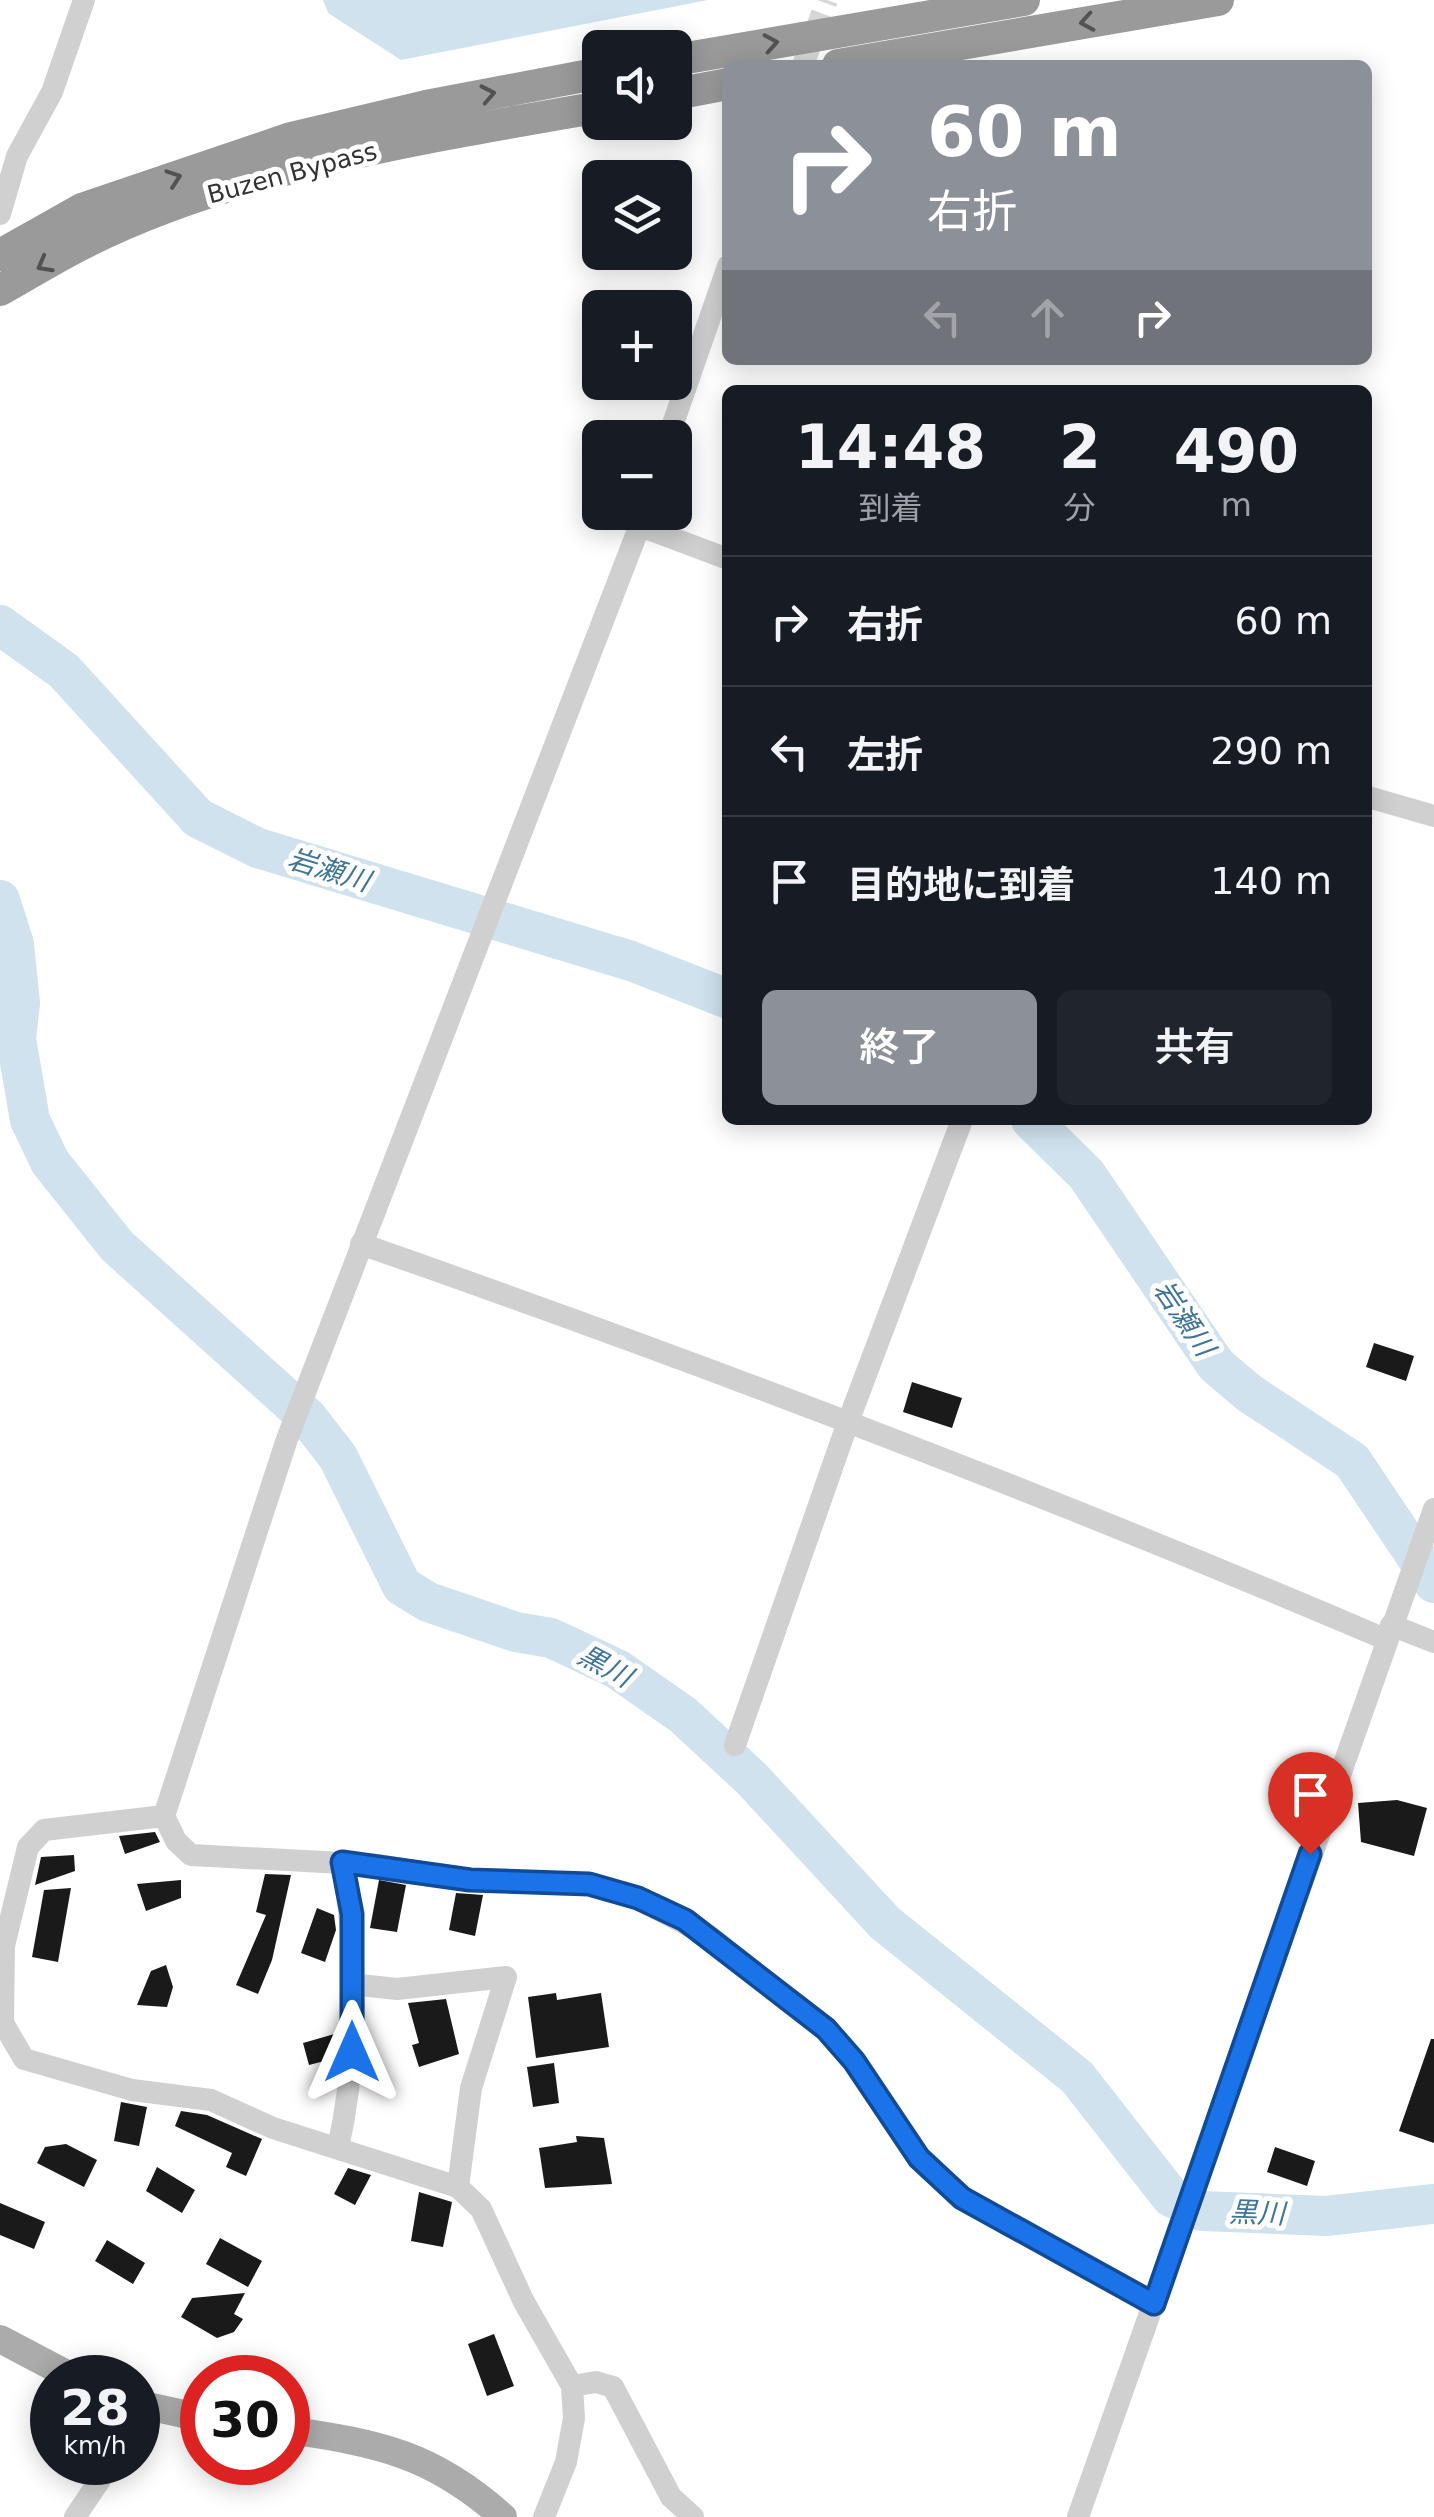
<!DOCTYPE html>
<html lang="ja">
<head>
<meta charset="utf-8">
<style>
	:root { --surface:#171b24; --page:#20242c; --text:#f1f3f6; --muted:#9ea1a6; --line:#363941; --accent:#8c9099 }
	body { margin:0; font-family:"DejaVu Sans","Noto Sans JP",sans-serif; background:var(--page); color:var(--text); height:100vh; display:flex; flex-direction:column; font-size:38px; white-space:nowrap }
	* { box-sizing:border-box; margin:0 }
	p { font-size:32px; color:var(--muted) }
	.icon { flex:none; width:55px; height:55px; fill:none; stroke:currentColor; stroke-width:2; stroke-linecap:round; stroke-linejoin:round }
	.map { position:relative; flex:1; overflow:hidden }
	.details { position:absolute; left:722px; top:385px; width:650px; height:740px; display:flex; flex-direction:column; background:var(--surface); border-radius:15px; box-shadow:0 5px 25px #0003 }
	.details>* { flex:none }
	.banner { position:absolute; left:722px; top:60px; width:650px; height:305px; border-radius:15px; box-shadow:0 5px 25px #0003; background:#8c9099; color:#fff; overflow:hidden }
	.fabs { position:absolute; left:582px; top:30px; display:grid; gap:20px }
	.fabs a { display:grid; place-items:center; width:110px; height:110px; border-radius:15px; background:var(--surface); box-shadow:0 5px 25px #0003; font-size:50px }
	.speed { position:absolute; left:30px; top:2355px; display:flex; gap:20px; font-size:50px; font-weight:700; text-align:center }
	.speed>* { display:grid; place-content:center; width:130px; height:130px; border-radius:50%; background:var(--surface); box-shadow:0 5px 25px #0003; line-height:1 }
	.speed small { font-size:25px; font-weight:400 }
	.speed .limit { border:15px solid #d22; background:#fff; color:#111 }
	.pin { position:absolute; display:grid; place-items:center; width:85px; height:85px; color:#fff; margin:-102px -42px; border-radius:50% 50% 50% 0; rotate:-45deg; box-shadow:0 0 10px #0007 }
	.pin .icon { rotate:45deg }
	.me { position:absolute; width:110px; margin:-55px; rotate:0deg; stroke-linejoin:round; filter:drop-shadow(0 0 8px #0008) }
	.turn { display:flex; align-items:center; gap:35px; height:210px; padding:0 40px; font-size:45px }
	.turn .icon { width:130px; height:130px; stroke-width:2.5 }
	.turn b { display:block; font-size:70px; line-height:85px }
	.lanes { display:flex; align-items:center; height:95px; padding:0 40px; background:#0003; justify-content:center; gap:50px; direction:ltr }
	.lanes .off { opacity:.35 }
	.eta { display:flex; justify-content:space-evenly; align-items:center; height:170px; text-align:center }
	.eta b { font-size:60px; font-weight:600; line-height:70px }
	.cta { display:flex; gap:20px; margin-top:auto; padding:20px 40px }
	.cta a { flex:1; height:115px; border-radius:15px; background:var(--accent); color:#fff; font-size:40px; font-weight:600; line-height:115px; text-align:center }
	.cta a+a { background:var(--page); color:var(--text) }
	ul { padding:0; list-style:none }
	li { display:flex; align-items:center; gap:30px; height:130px; padding:0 40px; border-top:2px solid var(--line) }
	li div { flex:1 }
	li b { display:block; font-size:38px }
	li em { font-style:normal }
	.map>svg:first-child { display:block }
	.water { fill:#cfe2ee }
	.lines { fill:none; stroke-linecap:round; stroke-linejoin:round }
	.river { stroke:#cfe2ee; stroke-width:40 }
	.building { fill:#1a1a1a }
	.minor-tunnel { stroke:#d6d6d6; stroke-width:22; stroke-dasharray:22 11; stroke-linecap:butt }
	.minor { stroke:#d0d0d0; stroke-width:22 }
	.major { stroke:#ababab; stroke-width:28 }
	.highway { stroke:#9a9a9a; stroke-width:32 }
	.oneway { stroke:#525252 }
	.route-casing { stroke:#114b97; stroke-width:25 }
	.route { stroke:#1a73e8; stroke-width:18 }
	.labels { text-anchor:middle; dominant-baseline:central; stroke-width:10; stroke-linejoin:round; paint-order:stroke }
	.street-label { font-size:25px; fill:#333; stroke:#fff }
	.water-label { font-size:28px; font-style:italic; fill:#3f7597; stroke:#fff }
</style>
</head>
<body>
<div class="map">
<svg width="1434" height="2517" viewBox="0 0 1434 2517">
	<rect width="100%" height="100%" fill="#fff"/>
	<path class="water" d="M323,0H708L401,60L328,13Z"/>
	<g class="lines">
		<path class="river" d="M0,625L64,671L198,818L258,848L631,961L728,999
			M0,900L14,944L20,1003L16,1039L30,1120L50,1162L117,1246L307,1417L338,1457L402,1586L428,1602L516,1632L551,1638L617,1669L683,1715L751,1778L885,1923L1077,2077L1171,2197L1202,2211L1326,2216L1434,2204
			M1031,1120L1086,1174L1216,1365L1249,1393L1352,1461L1434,1583"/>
	</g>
	<path class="building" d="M1374,1343L1414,1356L1406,1381L1366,1367Z
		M912,1382L962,1398L952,1428L903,1412Z
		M1397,1800L1427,1808L1414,1856L1361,1842L1358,1803Z
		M155,1832L160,1842L125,1854L119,1836Z
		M74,1855L75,1871L35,1885L41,1857Z
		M265,1874L291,1875L272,1960L258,1994L236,1985L266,1915L256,1912Z
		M181,1880V1898L146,1911L137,1884Z
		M379,1880L406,1885L397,1932L370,1928Z
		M71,1888L58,1962L32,1957L44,1890Z
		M456,1893L483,1895L475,1936L449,1930Z
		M317,1908L334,1915L336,1930L325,1962L301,1953Z
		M166,1965L173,1987L167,2007L137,2005L151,1971Z
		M556,1993L557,2000L601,1993L609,2047L536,2058L528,1997Z
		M446,1999L459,2054L419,2067L412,2045L419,2043L408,2003Z
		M338,2033L336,2058L309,2065L303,2043Z
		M1431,2039H1434V2143L1399,2131Z
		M554,2063L559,2103L533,2107L527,2067Z
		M121,2102L147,2107L139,2146L114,2141Z
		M181,2111L207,2115L262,2139L246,2176L226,2167L232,2153L175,2126Z
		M576,2136L604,2138L612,2184L545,2188L539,2148L577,2142Z
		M66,2144L97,2160L84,2187L37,2163L45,2147Z
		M1275,2147L1315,2161L1307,2186L1267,2172Z
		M157,2167L195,2190L182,2213L146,2191Z
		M348,2168L371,2175L355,2205L334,2194Z
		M419,2192L452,2202L443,2247L411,2241Z
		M0,2203L45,2222L34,2249L0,2235Z
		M220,2238L262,2261L248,2287L206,2264Z
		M107,2240L145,2263L133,2284L95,2261Z
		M245,2293L234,2314L243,2319L234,2332L217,2338L181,2317L192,2298Z
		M494,2334L514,2386L487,2396L468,2344Z"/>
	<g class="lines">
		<path class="minor-tunnel" d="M803,65L827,0"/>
		<path class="minor" d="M0,214L17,156L52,92L84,0
			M668,438L728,266
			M640,526L728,559
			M1368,797L1434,816
			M361,1244C707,1365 1048,1495 1385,1639
			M1391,1625L1434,1642
			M735,1745L848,1422L962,1120
			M164,1816L176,1841L191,1855L379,1865L470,1880L589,1884L638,1899L712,1938L826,2029L854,2061L919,2158L963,2198L1154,2303
			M351,1984L397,1989L506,1977L471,2088L458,2187
			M338,2148C358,2057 359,1955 342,1863
			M572,2386L596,2382L613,2387L671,2497L693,2517
			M75,2517L112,2462
			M544,2517L566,2462L574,2418L572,2386L524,2302L481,2209L458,2187L273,2128L211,2100L132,2090L24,2059L3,2023L4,1946L28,1847L44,1830L164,1816L287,1439L645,512
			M1078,2517L1434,1509"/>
		<path class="major" d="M0,2339L74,2378
			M138,2404L202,2418
			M288,2430C378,2443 433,2454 503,2517"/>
		<path class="highway" d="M675,60L1024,0
			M838,65L1218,0
			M675,94L728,84
			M0,255L82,209L291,138L426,106L600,73
			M0,290C29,274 57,256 86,242C237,166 435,136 600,107"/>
	</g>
	<defs><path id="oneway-chevron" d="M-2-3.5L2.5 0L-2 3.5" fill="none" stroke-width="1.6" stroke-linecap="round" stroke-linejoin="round" transform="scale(2.5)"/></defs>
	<g class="oneway">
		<use href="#oneway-chevron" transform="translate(1087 22) rotate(170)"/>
		<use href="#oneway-chevron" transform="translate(771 43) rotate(-10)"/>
		<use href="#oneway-chevron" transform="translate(488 94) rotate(-11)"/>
		<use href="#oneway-chevron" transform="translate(174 178) rotate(-19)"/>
		<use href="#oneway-chevron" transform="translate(44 265) rotate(151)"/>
	</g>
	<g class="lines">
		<defs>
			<path id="route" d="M352,2052V1914L342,1862L470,1880L589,1884L638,1898L685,1920L826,2029L854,2061L919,2158L962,2198L1154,2304L1310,1854"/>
		</defs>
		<use href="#route" class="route-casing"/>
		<use href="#route" class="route"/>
	</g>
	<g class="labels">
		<g class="street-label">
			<text transform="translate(292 173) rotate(-15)">Buzen Bypass</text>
		</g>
		<g class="water-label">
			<text transform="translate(329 870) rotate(17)">岩瀬川</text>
			<text transform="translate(1184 1318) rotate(56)">岩瀬川</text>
			<text transform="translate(605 1666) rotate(28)">黒川</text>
			<text transform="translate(1257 2213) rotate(2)">黒川</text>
		</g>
	</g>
</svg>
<div class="fabs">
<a><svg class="icon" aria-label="sound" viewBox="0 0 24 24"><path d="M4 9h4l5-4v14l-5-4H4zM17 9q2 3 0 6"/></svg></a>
<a><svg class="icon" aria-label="layers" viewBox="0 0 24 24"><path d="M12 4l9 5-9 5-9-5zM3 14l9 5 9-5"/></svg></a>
<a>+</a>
<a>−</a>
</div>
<div class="speed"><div>28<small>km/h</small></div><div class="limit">30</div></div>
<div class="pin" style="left:1310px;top:1854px;background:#d93025"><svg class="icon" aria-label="arrive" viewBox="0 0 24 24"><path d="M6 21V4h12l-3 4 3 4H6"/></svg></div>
<svg class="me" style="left:352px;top:2052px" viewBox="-20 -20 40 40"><path d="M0-17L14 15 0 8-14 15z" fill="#1a73e8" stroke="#fff" stroke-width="4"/></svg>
<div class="banner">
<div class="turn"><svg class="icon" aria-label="right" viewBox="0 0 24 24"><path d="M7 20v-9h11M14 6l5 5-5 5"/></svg><div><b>60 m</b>右折</div></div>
<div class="lanes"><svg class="icon off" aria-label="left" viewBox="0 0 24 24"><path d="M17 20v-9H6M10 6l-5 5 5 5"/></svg><svg class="icon off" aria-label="ahead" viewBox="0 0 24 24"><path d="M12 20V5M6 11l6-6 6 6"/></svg><svg class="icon" aria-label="right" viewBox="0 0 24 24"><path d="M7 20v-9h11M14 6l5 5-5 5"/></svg></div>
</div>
<section class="details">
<div class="eta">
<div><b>14:48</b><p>到着</p></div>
<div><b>2</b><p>分</p></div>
<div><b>490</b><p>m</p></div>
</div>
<ul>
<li><svg class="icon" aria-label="right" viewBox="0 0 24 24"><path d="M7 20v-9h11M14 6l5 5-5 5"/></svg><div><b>右折</b></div><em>60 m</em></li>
<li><svg class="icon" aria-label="left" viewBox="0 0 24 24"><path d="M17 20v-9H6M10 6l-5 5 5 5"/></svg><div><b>左折</b></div><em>290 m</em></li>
<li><svg class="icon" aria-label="arrive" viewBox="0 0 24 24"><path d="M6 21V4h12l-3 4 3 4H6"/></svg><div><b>目的地に到着</b></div><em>140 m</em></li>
</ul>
<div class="cta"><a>終了</a><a>共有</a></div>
</section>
</div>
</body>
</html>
